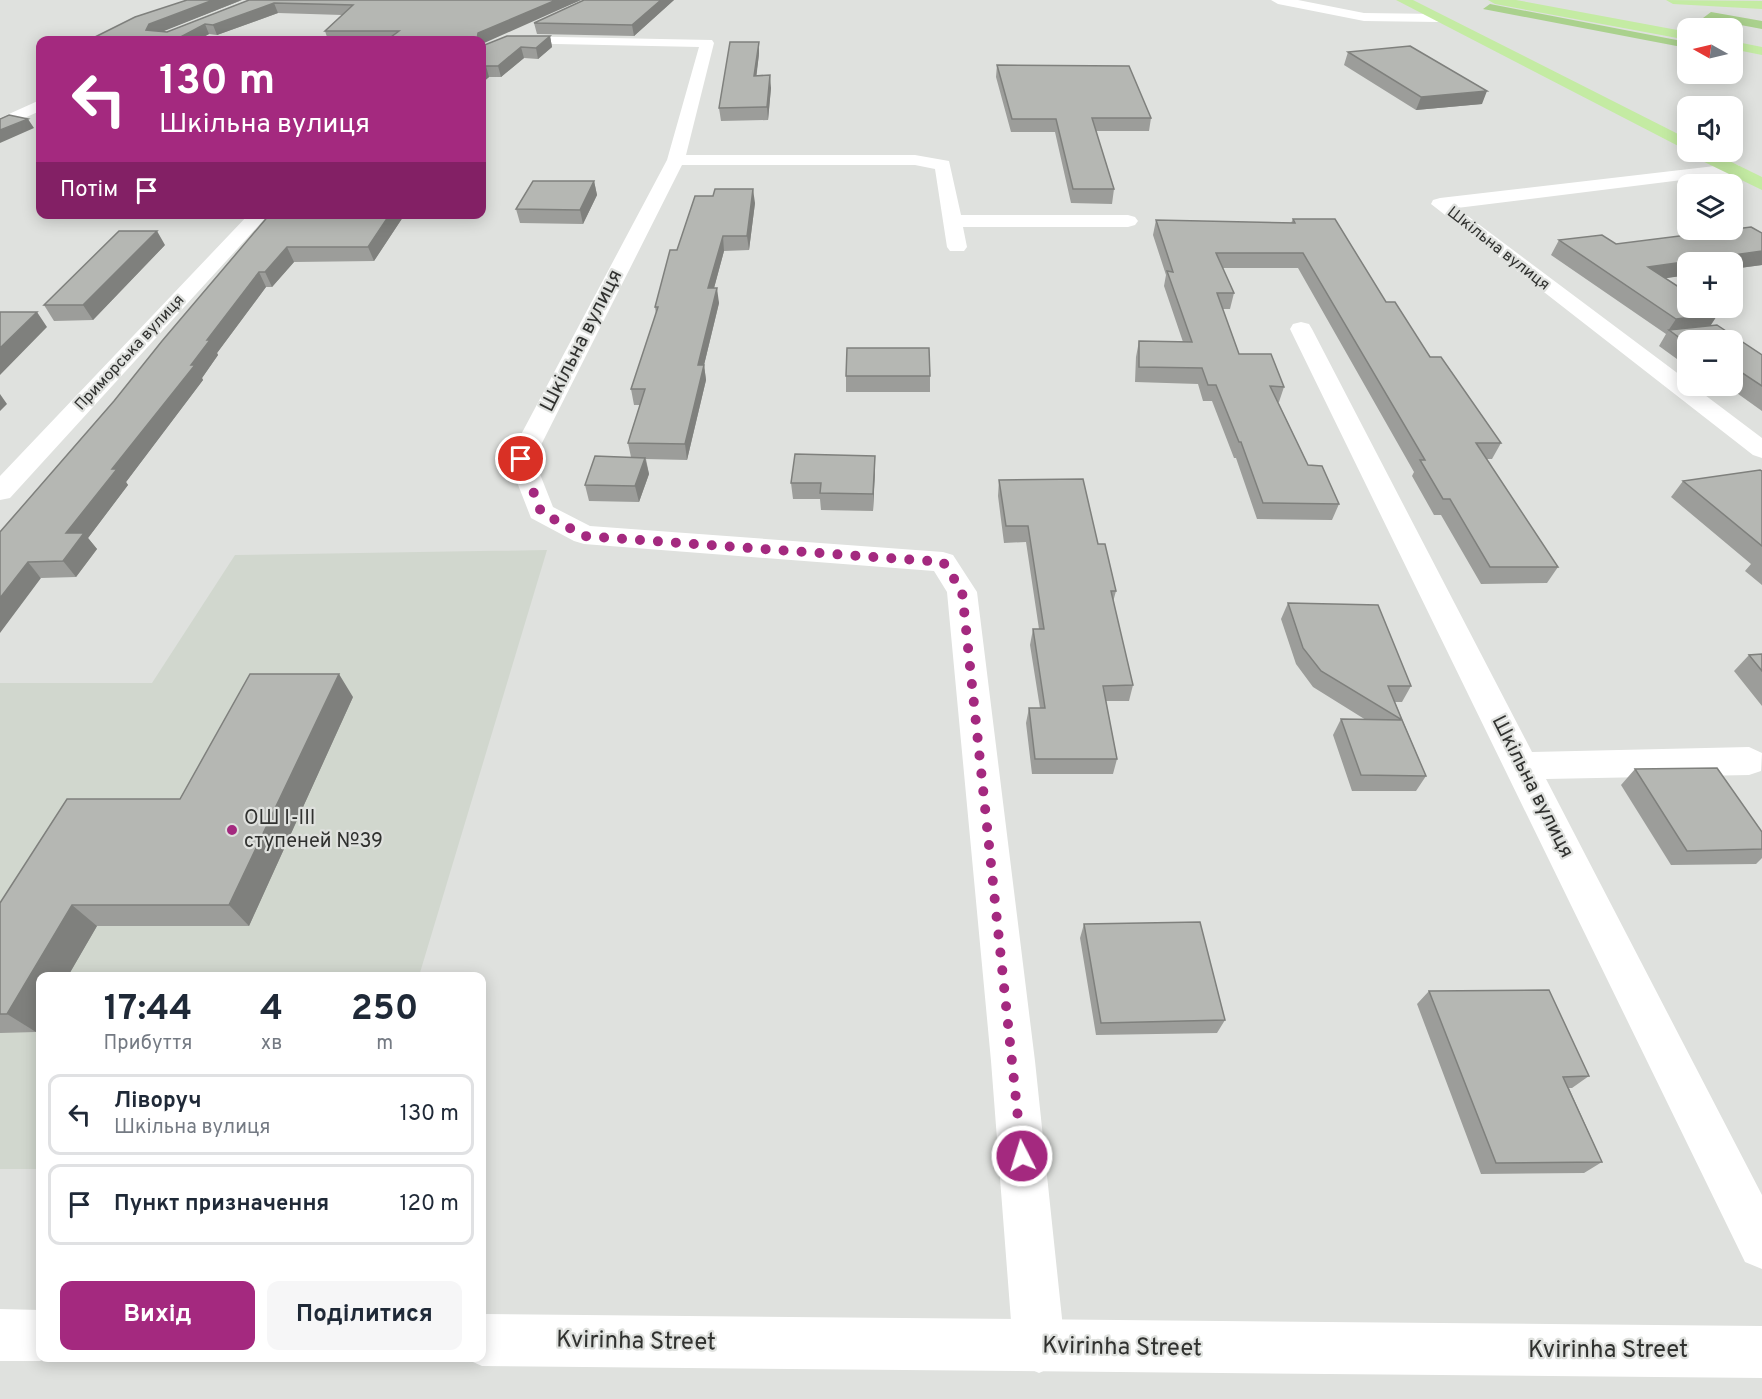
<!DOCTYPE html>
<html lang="uk">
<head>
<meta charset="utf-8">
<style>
	:root { --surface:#fff; --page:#f6f6f7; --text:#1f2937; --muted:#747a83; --line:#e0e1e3; --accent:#a4297f }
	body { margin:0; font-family:Overpass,sans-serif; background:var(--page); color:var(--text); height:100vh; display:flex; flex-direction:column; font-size:22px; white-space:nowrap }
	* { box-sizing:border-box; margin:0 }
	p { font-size:20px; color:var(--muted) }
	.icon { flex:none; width:33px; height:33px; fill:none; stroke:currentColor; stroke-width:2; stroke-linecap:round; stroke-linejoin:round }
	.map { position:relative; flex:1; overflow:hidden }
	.details { position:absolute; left:36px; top:972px; width:450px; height:390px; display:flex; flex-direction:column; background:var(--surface); border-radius:12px; box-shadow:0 3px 15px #0003 }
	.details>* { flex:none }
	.banner { position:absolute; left:36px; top:36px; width:450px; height:183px; border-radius:12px; box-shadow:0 3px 15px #0003; background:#a4297f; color:#fff; overflow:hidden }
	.needle { width:39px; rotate:278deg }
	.fabs { position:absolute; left:1677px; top:18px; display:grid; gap:12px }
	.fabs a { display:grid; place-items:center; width:66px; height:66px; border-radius:12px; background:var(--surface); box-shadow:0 3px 15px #0003; font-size:30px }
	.pin { position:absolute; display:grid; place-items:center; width:51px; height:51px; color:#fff; margin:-26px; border:3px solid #fff; border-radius:50%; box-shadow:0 2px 6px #0007 }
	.me { position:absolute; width:66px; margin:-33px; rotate:355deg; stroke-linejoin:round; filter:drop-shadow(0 0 4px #0008) }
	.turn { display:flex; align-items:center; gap:21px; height:126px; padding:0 24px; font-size:27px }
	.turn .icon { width:78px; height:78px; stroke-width:2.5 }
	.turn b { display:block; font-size:42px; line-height:51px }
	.then { display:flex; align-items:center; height:57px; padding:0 24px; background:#0003; gap:12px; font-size:22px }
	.eta { display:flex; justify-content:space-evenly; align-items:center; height:102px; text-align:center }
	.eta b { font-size:36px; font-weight:700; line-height:42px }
	.button { display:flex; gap:12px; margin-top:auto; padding:12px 24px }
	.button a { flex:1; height:69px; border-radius:12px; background:var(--accent); color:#fff; font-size:24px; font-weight:700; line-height:69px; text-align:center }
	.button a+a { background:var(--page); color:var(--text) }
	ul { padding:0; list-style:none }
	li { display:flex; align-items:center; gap:18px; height:81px; margin:0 12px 9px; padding:0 12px; border:3px solid var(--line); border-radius:12px }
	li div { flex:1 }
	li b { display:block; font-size:22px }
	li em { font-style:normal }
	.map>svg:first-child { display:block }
	.built { fill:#d1d7ce }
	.green { fill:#aad18d }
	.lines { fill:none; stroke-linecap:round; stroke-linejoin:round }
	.minor { fill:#fff; fill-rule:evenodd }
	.tertiary { fill:#fff; fill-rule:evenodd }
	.primary { fill:#c4eba3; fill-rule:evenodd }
	.wall { fill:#9c9d9a }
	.shaded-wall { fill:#7f807d }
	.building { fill:#b5b7b3; stroke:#7f807d; stroke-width:1.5 }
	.route { stroke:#a4297f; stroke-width:10; stroke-dasharray:0 18 }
	.poi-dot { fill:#a4297f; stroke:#dfe1de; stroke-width:2 }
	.labels { text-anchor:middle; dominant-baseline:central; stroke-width:4.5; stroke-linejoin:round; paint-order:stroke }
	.far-street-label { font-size:16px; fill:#30312f; stroke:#dfe1de }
	.street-label { font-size:20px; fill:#30312f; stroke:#dfe1de }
	.poi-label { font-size:20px; fill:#30312f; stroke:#dfe1de; text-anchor:start }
	.near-street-label { font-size:24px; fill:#30312f; stroke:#dfe1de }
</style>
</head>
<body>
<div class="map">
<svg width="1762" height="1399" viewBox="0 0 1762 1399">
	<rect width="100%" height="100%" fill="#dfe1de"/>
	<path class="built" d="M547,550L419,976H40V1169H0V683H152L235,555Z"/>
	<path class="green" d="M1490,4L1687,42V48L1483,9Z
		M1711,12L1762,21V29L1703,18Z"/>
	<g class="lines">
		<path class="minor" d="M1271,0H1298L1364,13L1438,14L1445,18L1438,22L1364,21L1278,4Z
			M507,36L712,40L714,43L686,155H915L949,161L961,215H1128L1135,217L1138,221L1135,225L1128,227H963L967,247L964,251H950L947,247L935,169L915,165H682L534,459L553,507L590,526L943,552L953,555L977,592L1035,1061L1065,1347L1057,1365L1039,1373L1021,1365L1013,1347L991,1061L947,592L934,571L584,544L574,541L531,518L508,459L667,160L699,47L502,43L500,40Z
			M40,100V111L0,129V118Z
			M1732,164L1738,165L1741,169L1738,173L1457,208L1688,381V386H1693L1762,438V458L1753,455L1431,204L1433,200L1440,198Z
			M249,214H269L10,498L0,500V476Z
			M1301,322L1309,324L1312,329L1532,752L1749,747L1762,753L1761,771L1749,775L1546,779L1762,1195V1269L1745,1262L1290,329L1293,324Z"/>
		<path class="tertiary" d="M0,1309L40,1310V1358H47L40,1361H0Z
			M482,1314L1762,1326V1378L482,1366L464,1358H482Z"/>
		<path class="primary" d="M1396,0H1413L1688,139V151Z
			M1488,0H1516L1688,32V40L1495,4Z
			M1666,0L1762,1V9L1673,4Z
			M1732,41L1762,47V55L1732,49Z
			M1689,152H1711L1762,177V190L1692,156Z"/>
	</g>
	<path class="wall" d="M242,0L163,31L167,32L249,0H581L482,40H328L325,31L342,15L278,13L217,35L209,34L198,40H89Z
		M584,0H674L634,36L537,34L534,23Z
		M550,36L552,47L538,59L524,58L501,77H489L482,83V46Z
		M1348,52L1482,104L1416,110L1344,65Z
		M759,54L756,76L771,88L768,120L721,121L719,108Z
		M997,65L1151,118L1149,131H1096L1114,189L1112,204L1071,203L1055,132H1011L996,77Z
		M594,181L597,195L583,224L520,223L516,209Z
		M755,203L749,250L724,251L714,288L719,303L704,365L706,380L687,460L646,459L649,474L639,502L589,501L585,485L631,457L628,443L640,405H634L631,389L656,314L655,307L677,250Z
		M270,214H405L374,261L294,262L272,287H266L217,353L218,355L202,378L203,380L126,482L128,485L88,538L97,549L76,577L41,578L0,532L114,401Z
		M1293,219L1386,302L1501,443L1492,459H1486L1558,567L1547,583L1481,584L1441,515H1434L1412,476L1414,472L1298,268H1222L1234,293L1230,309H1222L1239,354L1284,387L1279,402H1278L1308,465L1339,504L1332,520L1257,519L1236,458H1234L1212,401H1203L1198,384L1135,382L1136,357L1139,341L1183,342L1164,286L1166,275L1153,235L1156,220L1291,223Z
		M1762,233V265L1732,269V262L1688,275L1665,278L1718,314L1711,325L1762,355V411L1727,386H1732V340H1688V367L1659,346L1666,334L1551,255L1559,240L1616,244Z
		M165,245L93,320L54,321L44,305Z
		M846,376H930V392H846Z
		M875,456L873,511L821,510L820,499H793L791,483Z
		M1762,471V585L1745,571L1751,564L1671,497L1683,481Z
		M999,480L1098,544L1116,591L1113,602L1133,685L1129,701H1106L1117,759L1113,774H1032L1026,723L1029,708H1040L1030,645L1033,629H1039L1026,542L1004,543L998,496Z
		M1288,603L1411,686L1402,702H1395L1426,776L1416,791H1352L1333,735L1341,719L1366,720L1313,687L1296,664L1281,619Z
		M1762,654V706L1734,671L1749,655Z
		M353,697L249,926H97L68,976H40L36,1032L0,1033V903L180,799Z
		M1635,769L1762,832V858L1756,864L1671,865L1621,785Z
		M1084,924L1225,1020L1217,1033L1096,1035L1080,938Z
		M1429,991L1589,1076L1572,1088H1569L1602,1162L1584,1173L1481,1174L1417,1004Z"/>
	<path class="shaded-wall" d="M213,0H242L154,35L146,30L149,24Z
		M556,0H581L482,44V40H477L478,33Z
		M661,0H674L634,36L632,25Z
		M274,3L278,13L217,35L213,25Z
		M205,24L209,34L198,40H175Z
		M550,36L552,47L538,59L536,48Z
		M759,42V54L755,88L754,76Z
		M521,47L524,58L501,77L498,66Z
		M486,66L489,77L482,83V70Z
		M770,75L771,88L768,120L767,107Z
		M1487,91L1482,104L1416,110L1421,97Z
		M28,119L34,128L0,143V130Z
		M594,181L597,195L583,224L580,210Z
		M753,189L755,203L749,250L747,236Z
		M390,214H405L374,261L368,247Z
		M157,231L165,245L93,320L83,305Z
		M723,236L724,251L710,303L708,288Z
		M287,247L294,262L272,287L265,272Z
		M1762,251V265L1732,269V262H1688V275L1640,282L1648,267Z
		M259,272L266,287L217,353L218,355L202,378L203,380L126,482L128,485L88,538L97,549L76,577L63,561L66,533L112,469L191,365L207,340Z
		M717,288L719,303L704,365L706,380L687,460L685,444L698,365Z
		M37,312L47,327L0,375V348Z
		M1718,314L1708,329L1669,330L1666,334L1676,319Z
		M0,394L7,404L0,411Z
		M875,456V472L873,511V494Z
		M645,458L649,474L639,502L635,486Z
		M28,562L41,578L0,633V598Z
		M339,674L353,697L249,926L229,905Z
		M72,905L97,926L68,976H40V1025L36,1032L7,1014Z"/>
	<path class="building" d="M187,0H213L149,24L146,30L167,32L249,0H556L478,33L477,40H387L399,31H325L353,5L274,3L213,25L205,24L175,40H89L135,17Z
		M584,0H661L632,25L534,23Z
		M507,36H550L536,48L521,47L498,66H486L482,70V46Z
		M730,42H759L754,76L770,75L767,107L719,108Z
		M1410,46L1487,91L1421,97L1348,52Z
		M997,65L1129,66L1151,118H1092L1114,189H1073L1056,119H1012Z
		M9,115L28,119L0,130V119Z
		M533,181H594L580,210L516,209Z
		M715,189H753L747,236H723L708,288H717L698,365H704L685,444L628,443L645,389H631L658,307H655L670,250H677L695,196H713Z
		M270,214H390L368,247H287L265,272H259L207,340H210L191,365H195L112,469H117L66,533H84L63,561L28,562L0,598V532L114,401L162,341Z
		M1293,219H1335L1386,302H1395L1430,357H1441L1501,443H1476L1558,567H1490L1450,499H1443L1420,460H1425L1303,253H1216L1234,293H1217L1239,354H1271L1284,387L1270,386L1308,465L1322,466L1339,504L1263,503L1241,442H1239L1216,385H1208L1202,368L1139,367V341L1192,342L1167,271L1173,272L1156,220L1295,223Z
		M1751,227L1762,233V251L1648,267L1688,293V308H1709L1718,314L1676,319L1559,240L1602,235L1616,244Z
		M119,231H157L83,305H44Z
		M0,312H37L0,348Z
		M1717,325L1762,355V386L1732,366V340H1688V344L1669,330Z
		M847,348H929L930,376H846Z
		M795,454L875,456L873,494L820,493L821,483H791Z
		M595,456L645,458L635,486L585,485Z
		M1760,470L1762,471V546L1683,481Z
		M1083,479L1098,544H1105L1116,591H1111L1133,685L1103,686L1117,759H1035L1029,708H1045L1033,629H1044L1028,526H1006L999,480Z
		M1288,603L1378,605L1411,686H1388L1402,720L1321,671L1303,648Z
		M1762,654V671L1749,655Z
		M250,674H339L229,905H72L7,1014H0V903L67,799H180Z
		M1341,719L1402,720L1426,776L1361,775Z
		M1717,768L1762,832V849L1687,851L1635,769Z
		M1200,922L1225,1020L1101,1023L1084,924Z
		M1549,990L1589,1076L1563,1077L1602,1162L1496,1163L1429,991Z"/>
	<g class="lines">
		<path class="route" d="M521,459L541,512L584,536L943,562L962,591L1022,1156"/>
	</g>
	<circle class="poi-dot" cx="232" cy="830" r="6"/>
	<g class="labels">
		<g class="far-street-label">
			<text transform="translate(1498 249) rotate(38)">Шкільна вулиця</text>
			<text transform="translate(130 353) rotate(-47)">Приморська вулиця</text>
		</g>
		<g class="street-label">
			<text transform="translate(582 341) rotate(-63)">Шкільна вулиця</text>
			<text transform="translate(1532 787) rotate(63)">Шкільна вулиця</text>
		</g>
		<g class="poi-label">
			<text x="244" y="819">ОШ I-III<tspan x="244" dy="23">ступеней №39</tspan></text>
		</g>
		<g class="near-street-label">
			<text transform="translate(636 1342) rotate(1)">Kvirinha Street</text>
			<text transform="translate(1122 1348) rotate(1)">Kvirinha Street</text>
			<text x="1608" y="1351">Kvirinha Street</text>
		</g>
	</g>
</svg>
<div class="fabs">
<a><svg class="needle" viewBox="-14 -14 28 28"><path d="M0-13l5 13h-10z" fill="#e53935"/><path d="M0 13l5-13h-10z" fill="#747a83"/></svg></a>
<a><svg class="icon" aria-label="sound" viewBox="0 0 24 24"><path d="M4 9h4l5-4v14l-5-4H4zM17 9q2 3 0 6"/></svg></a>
<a><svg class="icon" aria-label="layers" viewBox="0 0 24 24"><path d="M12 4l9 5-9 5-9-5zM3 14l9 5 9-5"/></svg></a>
<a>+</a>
<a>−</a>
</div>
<div class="pin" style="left:521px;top:459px;background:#d93025"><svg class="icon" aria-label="arrive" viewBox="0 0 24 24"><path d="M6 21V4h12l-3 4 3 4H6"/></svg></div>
<svg class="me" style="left:1022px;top:1156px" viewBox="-20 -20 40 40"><circle r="17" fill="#a4297f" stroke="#fff" stroke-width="3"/><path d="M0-11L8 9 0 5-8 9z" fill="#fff"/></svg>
<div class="banner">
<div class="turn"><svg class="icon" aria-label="left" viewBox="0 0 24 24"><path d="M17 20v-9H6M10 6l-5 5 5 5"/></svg><div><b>130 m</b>Шкільна вулиця</div></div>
<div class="then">Потім<svg class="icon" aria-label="arrive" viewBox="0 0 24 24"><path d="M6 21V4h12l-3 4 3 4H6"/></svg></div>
</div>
<section class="details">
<div class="eta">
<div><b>17:44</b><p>Прибуття</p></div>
<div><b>4</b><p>хв</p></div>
<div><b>250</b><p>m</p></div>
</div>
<ul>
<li><svg class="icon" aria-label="left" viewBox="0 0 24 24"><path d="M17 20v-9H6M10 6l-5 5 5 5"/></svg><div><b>Ліворуч</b><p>Шкільна вулиця</p></div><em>130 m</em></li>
<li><svg class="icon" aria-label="arrive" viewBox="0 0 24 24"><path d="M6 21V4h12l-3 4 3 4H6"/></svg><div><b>Пункт призначення</b></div><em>120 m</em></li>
</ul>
<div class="button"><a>Вихід</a><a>Поділитися</a></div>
</section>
</div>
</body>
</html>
